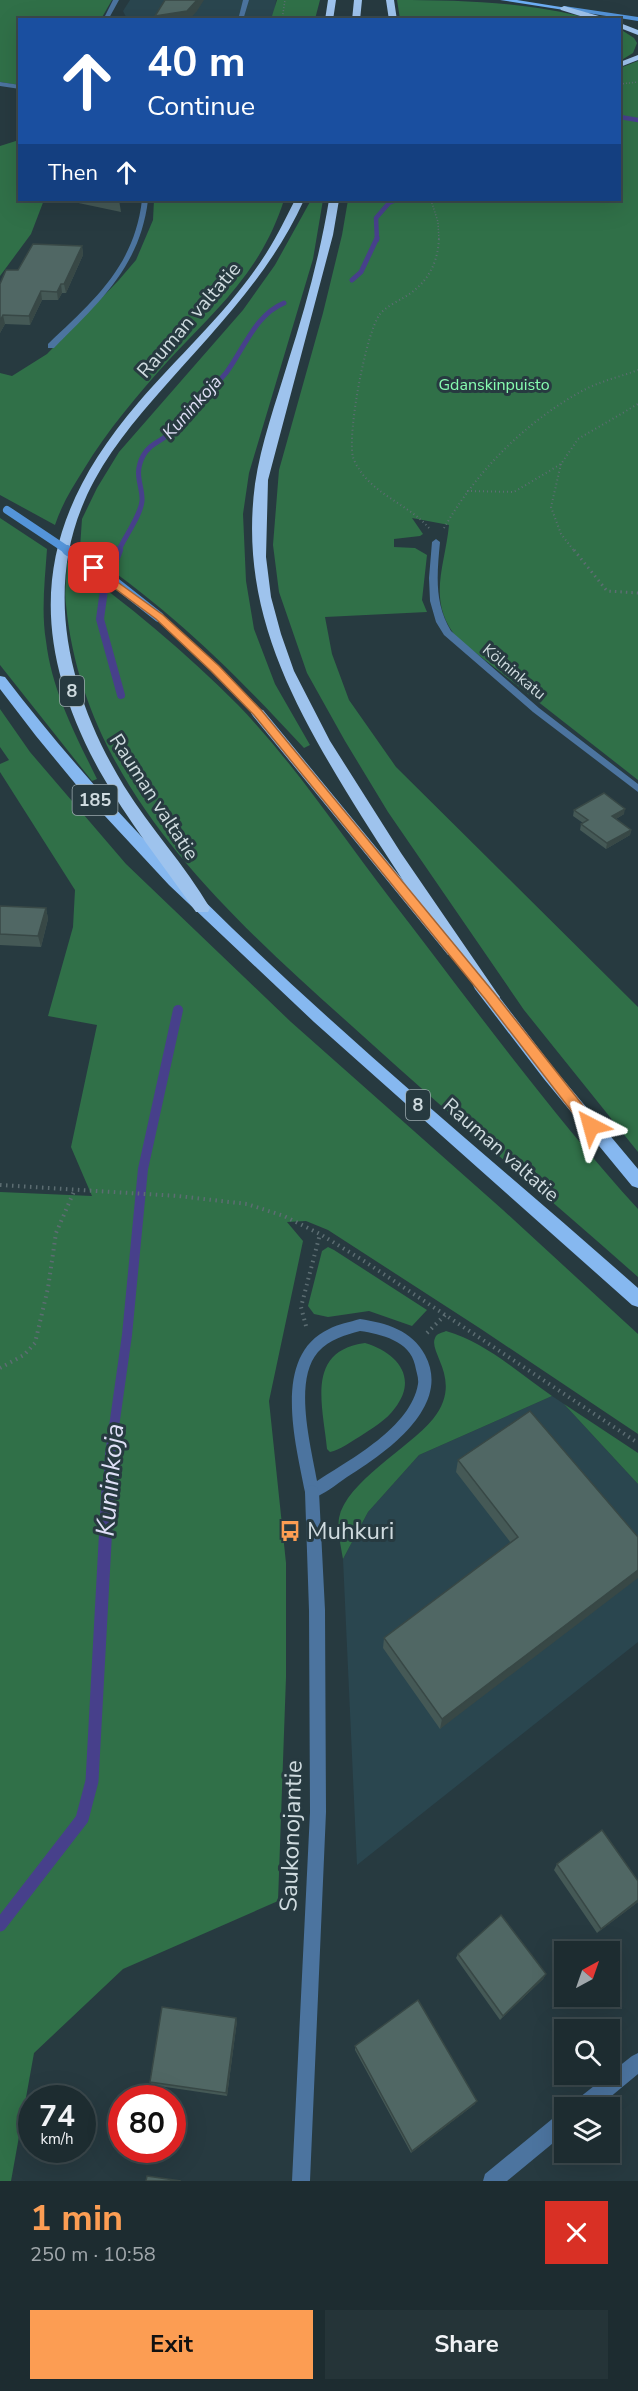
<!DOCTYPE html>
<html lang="en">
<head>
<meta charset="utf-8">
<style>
	:root { --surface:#1d2c30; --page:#253438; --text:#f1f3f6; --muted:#a0a7ab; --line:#3b484c; --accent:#fc9d53 }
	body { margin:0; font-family:"Nunito Sans",sans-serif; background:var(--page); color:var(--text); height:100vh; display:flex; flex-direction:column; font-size:22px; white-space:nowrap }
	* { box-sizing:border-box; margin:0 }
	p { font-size:20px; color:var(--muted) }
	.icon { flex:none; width:33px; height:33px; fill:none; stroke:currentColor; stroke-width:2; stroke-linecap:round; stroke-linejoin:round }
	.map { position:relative; height:2181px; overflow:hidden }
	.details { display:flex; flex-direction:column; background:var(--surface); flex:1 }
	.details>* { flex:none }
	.hud { position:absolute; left:18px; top:18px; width:603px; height:183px; border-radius:0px; box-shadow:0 6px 24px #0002,0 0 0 2px var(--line); background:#1a4fa0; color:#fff; overflow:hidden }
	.needle { width:39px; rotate:40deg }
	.tools { position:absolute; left:554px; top:1941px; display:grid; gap:12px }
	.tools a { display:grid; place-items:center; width:66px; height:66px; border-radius:0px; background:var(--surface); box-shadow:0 6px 24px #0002,0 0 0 2px var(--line); font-size:30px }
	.speed { position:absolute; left:18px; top:2085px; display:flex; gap:12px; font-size:30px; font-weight:700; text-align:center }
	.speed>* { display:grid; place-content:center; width:78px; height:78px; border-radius:50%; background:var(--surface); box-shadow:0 6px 24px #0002,0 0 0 2px var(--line); line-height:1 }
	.speed small { font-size:15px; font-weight:400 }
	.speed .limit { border:9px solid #d22; background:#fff; color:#111 }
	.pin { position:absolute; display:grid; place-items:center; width:51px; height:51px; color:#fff; margin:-26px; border-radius:12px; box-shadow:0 3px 9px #0006 }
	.me { position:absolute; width:66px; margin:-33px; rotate:321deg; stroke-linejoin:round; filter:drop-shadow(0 0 4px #0008) }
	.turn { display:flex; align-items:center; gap:21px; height:126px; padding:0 30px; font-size:27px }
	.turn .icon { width:78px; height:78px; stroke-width:2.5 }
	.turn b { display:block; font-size:42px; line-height:51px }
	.then { display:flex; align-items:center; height:57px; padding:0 30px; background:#0003; gap:12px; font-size:22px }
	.round { display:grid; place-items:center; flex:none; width:63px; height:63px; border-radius:0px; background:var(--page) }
	.overview { display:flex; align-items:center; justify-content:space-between; height:102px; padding:0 30px }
	h1 { font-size:36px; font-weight:700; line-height:45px; color:var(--accent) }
	.cta { display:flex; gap:12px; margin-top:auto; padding:12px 30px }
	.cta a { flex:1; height:69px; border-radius:0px; background:var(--accent); color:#111; font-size:24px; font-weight:700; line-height:69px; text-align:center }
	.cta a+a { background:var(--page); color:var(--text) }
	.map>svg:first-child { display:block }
	.built { fill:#2a464f }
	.green { fill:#307048 }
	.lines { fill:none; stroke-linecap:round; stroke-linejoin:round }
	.stream-far4 { stroke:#47408b; stroke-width:4.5 }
	.stream-far3 { stroke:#47408b; stroke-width:5 }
	.stream-far2 { stroke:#47408b; stroke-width:8 }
	.stream-far1 { stroke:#47408b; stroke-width:10 }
	.stream { stroke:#47408b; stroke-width:13 }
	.path-far3 { stroke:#5c6d72; stroke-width:1.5; stroke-dasharray:1 2; stroke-linecap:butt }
	.path-far2 { stroke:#5c6d72; stroke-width:2; stroke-dasharray:1 3; stroke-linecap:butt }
	.path-far1 { stroke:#5c6d72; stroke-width:3; stroke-dasharray:1.5 4; stroke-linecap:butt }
	.path { stroke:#5c6d72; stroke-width:4; stroke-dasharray:1.5 4.5; stroke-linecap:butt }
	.service { fill:#4c749f; fill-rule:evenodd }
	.minor { fill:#4c749f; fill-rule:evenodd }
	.secondary { fill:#5494d9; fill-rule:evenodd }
	.primary { fill:#6daef4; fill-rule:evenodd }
	.trunk { fill:#86b8f0; fill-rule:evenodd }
	.motorway { fill:#9ec3ed; fill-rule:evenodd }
	.secondary-bridge-far1 { stroke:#5494d9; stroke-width:8 }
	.secondary-bridge { stroke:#5494d9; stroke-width:10 }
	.wall { fill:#455956 }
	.shaded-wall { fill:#384846 }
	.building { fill:#506764; stroke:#384846; stroke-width:1.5 }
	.route { fill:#fc9d53; stroke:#a46636; stroke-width:1.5 }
	.labels { text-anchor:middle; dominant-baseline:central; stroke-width:6; stroke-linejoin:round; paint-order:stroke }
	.far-park-label { font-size:16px; fill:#87fdb1; stroke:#273a40 }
	.far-street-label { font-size:16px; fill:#cfdbdf; stroke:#273a40 }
	.far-water-label { font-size:18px; font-style:italic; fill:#dfdff6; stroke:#273a40 }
	.shield { fill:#273a40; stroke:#9dabaf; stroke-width:1.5 }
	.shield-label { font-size:18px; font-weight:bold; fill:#cfdbdf }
	.street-label { font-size:20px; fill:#cfdbdf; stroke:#273a40 }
	.near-poi-label { font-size:24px; fill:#cfdbdf; stroke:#273a40; text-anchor:start }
	.near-street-label { font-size:24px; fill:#cfdbdf; stroke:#273a40 }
	.near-water-label { font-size:26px; font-style:italic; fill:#dfdff6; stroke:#273a40 }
</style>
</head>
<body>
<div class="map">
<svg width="638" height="2181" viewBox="0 0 638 2181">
	<rect width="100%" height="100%" fill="#273a40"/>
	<path class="built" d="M130,0H276L274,19H127L123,11Z
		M552,1396L564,1404L638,1484V1642L357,1865L343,1559L368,1512L419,1455Z"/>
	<path class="green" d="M0,0H112L101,19L20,20L19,85L0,82Z
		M277,0H320L315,19H274L272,16Z
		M397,0C461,0 528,2 591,19H400Z
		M620,29L634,38L637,43L633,53L620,61Z
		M638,61V780L458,639C426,602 445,567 449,525L412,518L423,534L420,536L394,539V547L415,548L427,555L422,600L427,612L325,617L332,654L349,700L396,767L638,1007V1152L524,1010L388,812L345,741L307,673L279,592L273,545L279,470L323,313L342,235L348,200H620V68Z
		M19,140L20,200H44L31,234L0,276V146Z
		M154,200H284C261,272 218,307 168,361C138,394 107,431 84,469C72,488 62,504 55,525L0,495V373L12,376L47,354L118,281L136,260L153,220Z
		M311,200H323L313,259L249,473L243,514L246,581L254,629L275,684L310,745L304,748C233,671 168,607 80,548L82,519L97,488L119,452L243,310L275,265Z
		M0,518L47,549C45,579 41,611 46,641C52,691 75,734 97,779L92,781L0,665Z
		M67,562C128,603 186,653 238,705C294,763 340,833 389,897C470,1002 549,1111 638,1209V1277C547,1196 453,1118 363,1036C233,919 84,791 66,605C64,591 67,576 67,562Z
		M0,709L30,752L126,864L291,1022L503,1210L638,1334V1434L481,1329L328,1230L306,1221L287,1222L303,1241L269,1401L286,1563V1677L278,1901L123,1969L34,2053L11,2181H0V1192L92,1196L71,1147L97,1025L48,1016L73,927L75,890L0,772V764L9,760L0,747Z
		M328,1247L334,1250L427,1310L412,1326L369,1311L328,1317L314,1314L308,1306L322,1251Z
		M446,1331C485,1342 519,1373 552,1396L419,1455L368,1512L343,1559C341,1546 337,1531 339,1518C346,1482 408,1449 433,1419C464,1380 428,1353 435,1338C437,1333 442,1333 446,1331Z
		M365,1343C396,1352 419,1377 395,1408C387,1420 371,1429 359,1437C350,1442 340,1450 330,1452L327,1449C323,1406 305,1351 365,1343Z
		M564,1404L638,1453V1484Z"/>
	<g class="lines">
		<path class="stream-far4" d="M620,117L638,120
			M377,240L376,218L389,203L396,200"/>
		<path class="stream-far3" d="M352,280L361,272L377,238
			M118,552C124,538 141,515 142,501C143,486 133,475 143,456C152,438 177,439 179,417C197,405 212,390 226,373C244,349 255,315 284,303"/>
		<path class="stream-far2" d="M119,550L104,590L100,619L121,695"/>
		<path class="stream-far1" d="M108,1489L110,1455L127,1335L143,1169L178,1010"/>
		<path class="stream" d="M0,1925L82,1819L92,1781L108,1488"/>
		<path class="path-far3" d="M282,20L285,0
			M620,84L638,82
			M431,200L438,222L439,240"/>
		<path class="path-far2" d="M561,464L551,507L561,534L575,552
			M467,491L514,492L561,464L578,439L638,404
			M429,528C409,505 375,495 359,469C357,466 354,461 353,457C347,434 366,332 380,314C386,307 396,302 403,298C426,285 438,265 439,238
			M444,528C477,471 524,423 582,391C600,381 620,377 638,370"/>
		<path class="path-far1" d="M574,550L607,591L638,593"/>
		<path class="path" d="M0,1185L178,1196L247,1204L284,1216L320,1234L364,1261L638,1443
			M306,1326L301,1307L320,1234
			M427,1333L445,1315
			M0,1368L24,1355L35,1343L48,1288L56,1233L75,1189"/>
		<path class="service" d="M243,0H249L243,20H238Z
			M360,1319C386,1323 412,1330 425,1355C453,1407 384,1454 347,1477C336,1485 324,1494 312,1499L307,1497L305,1492C296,1444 271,1356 329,1329C338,1324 350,1322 360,1319ZM360,1331C381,1334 410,1341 415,1365C416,1371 419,1378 418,1384C411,1427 351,1459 317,1481C311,1446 293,1381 318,1352C330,1339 345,1335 360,1331Z"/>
		<path class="minor" d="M113,0H119L108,20H103Z
			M0,82L20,85V89L0,86Z
			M142,200H148C140,267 99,302 54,348H48V344C94,300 134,267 142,200Z
			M436,539L440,542C437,574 434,603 451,631L539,708L638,784V792L533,712L444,635L436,622L430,601L429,578L432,542Z
			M312,1485L317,1487L319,1492L325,1610L326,1812L310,2181H292L310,1812L309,1610L305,1492L307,1487Z
			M638,2053V2074L597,2108H573L575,2101L632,2056Z
			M564,2113V2134L507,2181H483L485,2174L557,2115Z"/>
		<path class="secondary" d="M564,6L638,17V21L562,9Z
			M159,614L162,615L218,667L261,711V715H255L212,671L156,619L155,617Z"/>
		<path class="primary" d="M500,0H517L567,8L564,10Z"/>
		<path class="trunk" d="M0,676L5,677C184,911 418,1094 638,1288V1307L632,1305L314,1022L169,885L78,787L36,736L0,689Z
			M258,709L263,710L458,947L461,951L458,955H448L253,716L251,713Z
			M481,979L487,981L556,1071L638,1169V1188L632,1186L544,1079L475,989L473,985L475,981Z"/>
		<path class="motorway" d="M328,0H336L333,20H325Z
			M354,0H362L360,20H352Z
			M386,0H394L397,20H389Z
			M564,6L606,18L607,20H593L561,10L560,8Z
			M620,23L638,30V35L620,28Z
			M638,55V60L620,67V62Z
			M295,200H304C269,277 212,332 158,394C129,427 101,462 84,502C43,597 72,701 124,786C150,828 185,865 210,908L208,912H196C163,865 127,820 99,770C24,631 36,522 138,403C181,353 232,308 267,252C278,235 286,217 295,200Z
			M329,200H339L333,235L268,480L266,557L271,597L281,634L294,671L330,741L401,853L497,993L500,997L497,1001L491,1003L485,1001C443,940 401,879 362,817C297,712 238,613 255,484C261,443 276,402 288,362C305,309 320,255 329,200Z"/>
		<path class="secondary-bridge-far1" d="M7,510L70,552"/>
		<path class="secondary-bridge" d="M67,550L112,580L159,617"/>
	</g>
	<path class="wall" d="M69,200H119L121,212L69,201Z
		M82,246L83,255L66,293H62L58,300H42L30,325L5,324L0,333V284Z
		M574,810L624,814L616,819L631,830L630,835L606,849L580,830L581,824L583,823L573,816Z
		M0,906L46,908L48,919L41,947L0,945Z
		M458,1460L638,1537L440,1729L383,1648L384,1638L511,1543L456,1472Z
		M557,1864L638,1881V1902L597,1933L554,1870Z
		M458,1954L546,1974L543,1979L500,2020L456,1958Z
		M237,2021L227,2096L152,2085L150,2082Z
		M355,2046L475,2104L411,2153L355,2050Z"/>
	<path class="shaded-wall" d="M197,0H204L197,11L189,20H155V16Z
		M82,246L83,255L66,293L64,284Z
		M61,284L62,293L58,300L57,292Z
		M41,291L42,300L30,325L29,316Z
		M3,315L5,324L0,333V321Z
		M625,809L624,814L611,822L612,816Z
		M631,830L630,835L606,849L607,843Z
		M46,908L48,919L41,947L38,936Z
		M638,1570V1578L440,1729L442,1719Z
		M638,1900V1902L597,1933L601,1929Z
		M546,1974L543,1979L500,2020L503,2016Z
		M236,2018L237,2021L227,2096L226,2093Z
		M477,2101L475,2104L411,2153L412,2151Z"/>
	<path class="building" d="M165,0H197L187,11L155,16Z
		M107,200H119L120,202Z
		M33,244L82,246L64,284H61L57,292L41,291L29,316L3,315L0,321V284L6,270H18Z
		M604,793L625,809L612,816L631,830L607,843L581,824L588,820L574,810Z
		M0,906L46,908L38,936L0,934Z
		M530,1411L638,1537V1570L442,1719L384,1638L518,1537L458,1460Z
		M602,1830L638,1881V1900L601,1929L557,1864Z
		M501,1915L546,1974L503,2016L458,1954Z
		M418,2000L477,2101L412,2151L355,2046Z
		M162,2007L236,2018L226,2093L150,2082Z
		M147,2176L181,2181H146Z"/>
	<path class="route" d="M94,565L163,615L219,666L262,711L495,994L596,1122L598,1126L596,1130H586L486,1000L254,715L211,671L156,619L90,570L89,568Z"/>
	<defs>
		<symbol id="bus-bare" viewBox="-9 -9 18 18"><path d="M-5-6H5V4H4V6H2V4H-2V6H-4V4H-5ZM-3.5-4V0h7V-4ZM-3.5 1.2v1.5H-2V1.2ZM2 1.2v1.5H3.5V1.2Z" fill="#fc9d53" stroke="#273a40" stroke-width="2.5" paint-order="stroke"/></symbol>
	</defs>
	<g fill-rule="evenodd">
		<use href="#bus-bare" x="275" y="1516" width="30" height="30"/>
	</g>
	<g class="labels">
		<g class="far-park-label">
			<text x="494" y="385">Gdanskinpuisto</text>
		</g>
		<g class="far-street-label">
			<text transform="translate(514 672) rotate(40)">Kölninkatu</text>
		</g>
		<g class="far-water-label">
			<text transform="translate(192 407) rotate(-48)">Kuninkoja</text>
		</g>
		<g class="shield">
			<rect x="60" y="676" width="24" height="30" rx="4.5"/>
			<rect x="72.5" y="785" width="45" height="30" rx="4.5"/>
			<rect x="406" y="1090" width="24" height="30" rx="4.5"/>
		</g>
		<g class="shield-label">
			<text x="72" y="691">8</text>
			<text x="95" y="800">185</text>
			<text x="418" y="1105">8</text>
		</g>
		<g class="street-label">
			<text transform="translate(189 320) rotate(-49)">Rauman valtatie</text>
			<text transform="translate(154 797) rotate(57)">Rauman valtatie</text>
			<text transform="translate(501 1150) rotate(41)">Rauman valtatie</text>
		</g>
		<g class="near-poi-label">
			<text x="307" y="1531">Muhkuri</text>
		</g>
		<g class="near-street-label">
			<text transform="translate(291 1836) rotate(-88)">Saukonojantie</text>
		</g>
		<g class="near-water-label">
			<text transform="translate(110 1480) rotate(-85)">Kuninkoja</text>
		</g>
	</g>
</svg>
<div class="tools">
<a><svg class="needle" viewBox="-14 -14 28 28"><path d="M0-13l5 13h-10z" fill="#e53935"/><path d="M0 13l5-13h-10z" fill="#a0a7ab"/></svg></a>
<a><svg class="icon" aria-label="search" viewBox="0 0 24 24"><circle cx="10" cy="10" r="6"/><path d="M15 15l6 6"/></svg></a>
<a><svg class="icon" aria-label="layers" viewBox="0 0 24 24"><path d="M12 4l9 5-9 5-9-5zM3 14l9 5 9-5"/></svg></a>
</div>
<div class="speed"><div>74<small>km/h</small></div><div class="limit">80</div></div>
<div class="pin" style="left:94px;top:568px;background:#d93025"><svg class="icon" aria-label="arrive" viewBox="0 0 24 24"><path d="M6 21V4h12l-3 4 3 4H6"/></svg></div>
<svg class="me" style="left:591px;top:1126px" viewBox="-20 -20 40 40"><path d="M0-17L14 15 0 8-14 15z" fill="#fc9d53" stroke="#fff" stroke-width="4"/></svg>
<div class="hud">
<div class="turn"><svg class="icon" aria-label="ahead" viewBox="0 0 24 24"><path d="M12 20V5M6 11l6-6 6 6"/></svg><div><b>40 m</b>Continue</div></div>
<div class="then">Then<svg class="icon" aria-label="ahead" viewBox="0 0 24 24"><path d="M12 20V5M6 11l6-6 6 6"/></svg></div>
</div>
</div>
<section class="details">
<div class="overview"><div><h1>1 min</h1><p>250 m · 10:58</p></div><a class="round" style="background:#d93025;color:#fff"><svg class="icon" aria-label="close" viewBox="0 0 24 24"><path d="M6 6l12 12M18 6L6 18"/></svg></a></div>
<div class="cta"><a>Exit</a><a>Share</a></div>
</section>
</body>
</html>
